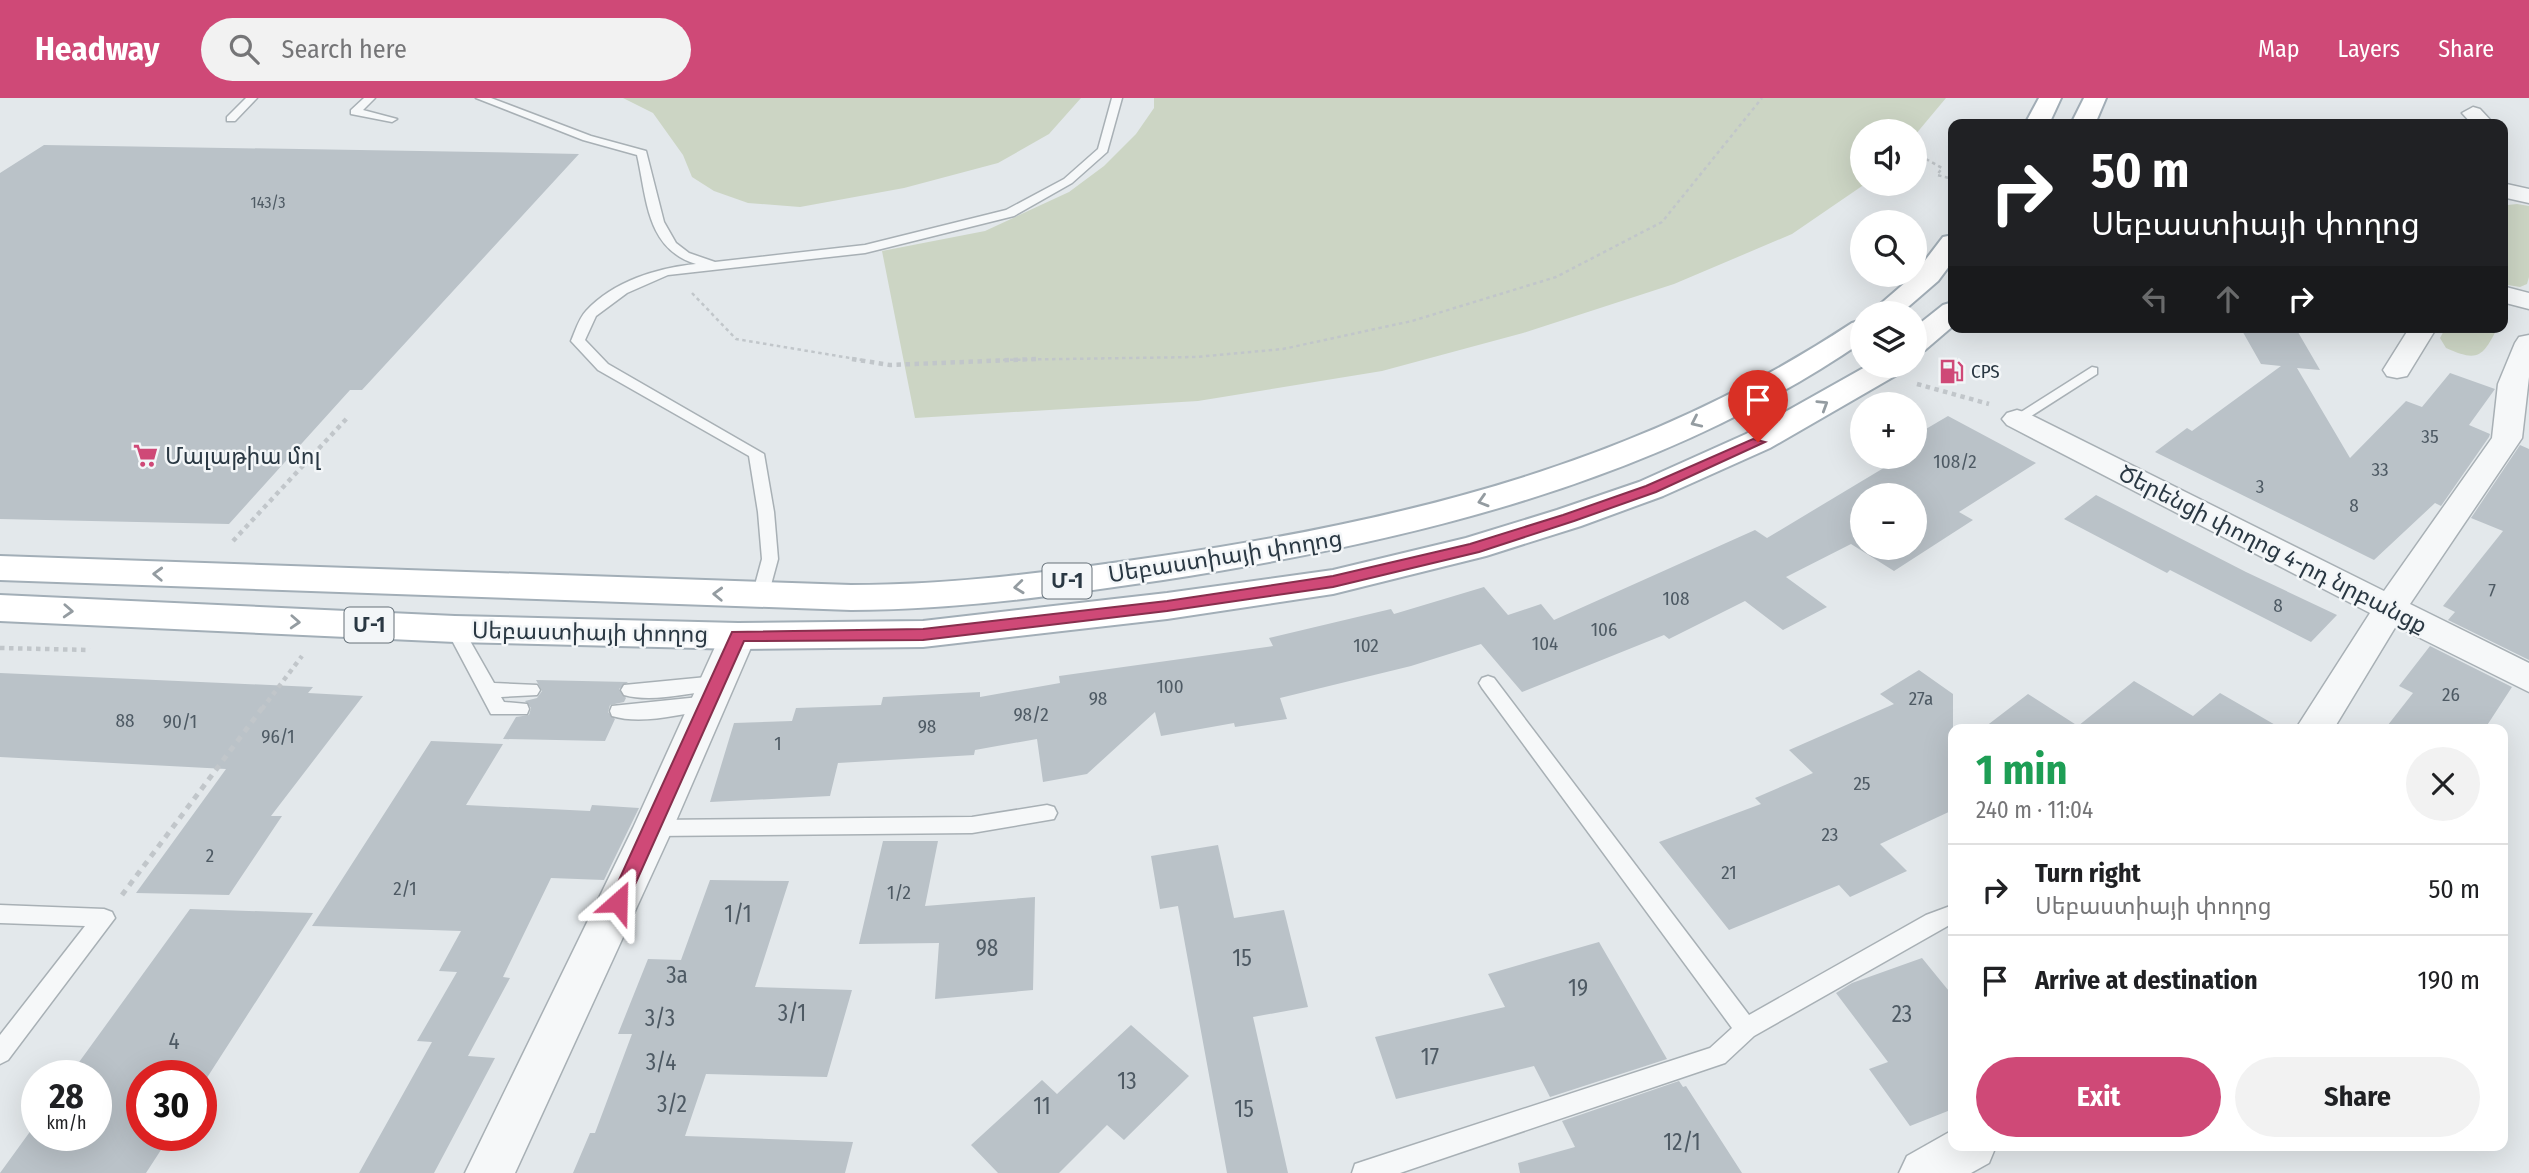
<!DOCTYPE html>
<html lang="en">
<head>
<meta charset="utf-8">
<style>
	:root { --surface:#fff; --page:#f2f2f2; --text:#202124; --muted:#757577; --line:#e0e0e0; --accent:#cf4977 }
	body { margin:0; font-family:"Fira Sans Condensed","Noto Sans Armenian",sans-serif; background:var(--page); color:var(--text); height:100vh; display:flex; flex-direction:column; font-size:26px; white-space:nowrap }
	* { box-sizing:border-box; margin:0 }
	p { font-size:23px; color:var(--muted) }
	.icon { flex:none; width:38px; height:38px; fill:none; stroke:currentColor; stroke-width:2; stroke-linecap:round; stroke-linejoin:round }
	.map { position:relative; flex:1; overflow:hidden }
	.details { position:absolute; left:1948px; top:626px; width:560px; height:427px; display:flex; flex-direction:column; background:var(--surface); border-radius:14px; box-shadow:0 7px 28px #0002 }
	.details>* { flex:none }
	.banner { position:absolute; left:1948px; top:21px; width:560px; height:214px; border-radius:14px; box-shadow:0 7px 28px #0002; background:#202124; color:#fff; overflow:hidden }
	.controls { position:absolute; left:1850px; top:21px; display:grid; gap:14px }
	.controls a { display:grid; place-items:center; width:77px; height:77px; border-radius:50%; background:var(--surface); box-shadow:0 7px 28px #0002; font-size:35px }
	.speed { position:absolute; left:21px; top:962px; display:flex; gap:14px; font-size:35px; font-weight:700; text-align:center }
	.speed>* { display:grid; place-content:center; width:91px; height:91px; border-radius:50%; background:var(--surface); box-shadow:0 7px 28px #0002; line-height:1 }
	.speed small { font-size:18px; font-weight:400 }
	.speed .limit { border:10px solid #d22; background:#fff; color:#111 }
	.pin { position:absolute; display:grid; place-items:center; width:60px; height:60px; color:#fff; margin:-72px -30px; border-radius:50% 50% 50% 0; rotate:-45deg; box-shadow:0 0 7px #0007 }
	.pin .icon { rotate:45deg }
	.me { position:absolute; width:77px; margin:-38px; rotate:25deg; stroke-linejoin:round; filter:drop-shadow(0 0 5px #0008) }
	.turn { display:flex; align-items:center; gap:24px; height:147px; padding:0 28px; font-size:32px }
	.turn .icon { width:91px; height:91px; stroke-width:2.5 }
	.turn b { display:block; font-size:49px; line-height:60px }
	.lanes { display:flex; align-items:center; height:66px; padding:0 28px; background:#0003; justify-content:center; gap:35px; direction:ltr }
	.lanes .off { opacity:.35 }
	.round { display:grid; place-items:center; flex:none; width:74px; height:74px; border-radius:37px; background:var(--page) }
	.headline { display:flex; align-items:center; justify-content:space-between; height:119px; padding:0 28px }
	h1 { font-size:42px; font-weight:700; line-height:52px; color:#1e9e55 }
	.primary-button { display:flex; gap:14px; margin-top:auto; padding:14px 28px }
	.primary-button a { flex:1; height:80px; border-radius:42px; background:var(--accent); color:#fff; font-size:28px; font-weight:700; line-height:80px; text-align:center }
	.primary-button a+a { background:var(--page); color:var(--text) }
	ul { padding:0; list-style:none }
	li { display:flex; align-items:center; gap:21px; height:91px; padding:0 28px; border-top:2px solid var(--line) }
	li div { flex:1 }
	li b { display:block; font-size:26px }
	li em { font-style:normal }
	header { display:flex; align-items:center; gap:42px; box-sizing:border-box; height:98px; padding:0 35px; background:var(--accent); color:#fff }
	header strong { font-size:33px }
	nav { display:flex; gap:38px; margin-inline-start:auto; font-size:24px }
	.search { width:490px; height:63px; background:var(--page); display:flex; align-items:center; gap:18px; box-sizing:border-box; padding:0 24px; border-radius:38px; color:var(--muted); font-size:26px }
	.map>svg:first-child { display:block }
	.green { fill:#ccd5c4 }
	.building { fill:#bac2c8; fill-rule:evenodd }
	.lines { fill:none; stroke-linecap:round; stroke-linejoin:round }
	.service-casing { stroke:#a8b0b5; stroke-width:3 }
	.minor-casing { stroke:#a8b0b5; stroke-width:3 }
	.primary-casing { stroke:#a2aeb7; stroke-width:4 }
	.path-far2 { stroke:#c1c6ca; stroke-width:2.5; stroke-dasharray:3.5 3.5; stroke-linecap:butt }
	.path-far1 { stroke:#c1c6ca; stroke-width:4.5; stroke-dasharray:4.5 4.5; stroke-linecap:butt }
	.path { stroke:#c1c6ca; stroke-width:5; stroke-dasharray:6 6; stroke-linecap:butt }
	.service { fill:#f6f8f9; fill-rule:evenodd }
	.minor { fill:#f6f8f9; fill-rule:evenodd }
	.primary { fill:#fff; fill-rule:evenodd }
	.oneway { stroke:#949ca1 }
	.route { fill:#cf4977; stroke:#872f4d; stroke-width:2 }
	.labels { text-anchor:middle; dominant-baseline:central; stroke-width:5; stroke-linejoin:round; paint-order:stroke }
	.far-number-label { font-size:16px; fill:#4e5a64 }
	.far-poi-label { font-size:19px; fill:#2a3843; stroke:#f3f6f8; text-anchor:start }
	.number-label { font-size:19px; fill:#4e5a64 }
	.shield { fill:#f3f6f8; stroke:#667179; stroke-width:2 }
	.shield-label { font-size:21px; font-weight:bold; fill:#2a3843 }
	.poi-label { font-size:23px; fill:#2a3843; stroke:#f3f6f8; text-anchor:start }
	.street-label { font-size:23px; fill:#2a3843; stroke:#f3f6f8 }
	.near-number-label { font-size:23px; fill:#4e5a64 }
</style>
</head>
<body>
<header>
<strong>Headway</strong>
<div class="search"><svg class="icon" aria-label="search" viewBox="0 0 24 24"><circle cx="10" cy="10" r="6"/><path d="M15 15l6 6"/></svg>Search here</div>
<nav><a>Map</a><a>Layers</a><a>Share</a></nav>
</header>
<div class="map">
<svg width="2529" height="1075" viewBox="0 0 2529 1075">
	<rect width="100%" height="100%" fill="#e3e8eb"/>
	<path class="green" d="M623,0H1081L1049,36L998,65L904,90L800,109L748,105L714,93L692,79L683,57L653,15Z
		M1154,0H1946L1915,37L1914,33H1862V86H1865L1792,136L1674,186L1523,235L1382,273L1198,303L915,320L882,153L985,133L1069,94L1104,68L1136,36L1154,10Z
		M2517,106L2529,108V179L2527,186L2520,189L2502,186L2503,119L2508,107Z
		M2446,229H2498C2483,258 2479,265 2446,250L2440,240Z"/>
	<path class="building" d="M44,47L480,54L579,56L362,292H350L229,426L0,421V75Z
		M2240,229H2295L2320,272L2297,270L2350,360L2406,303L2422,309L2450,275L2495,291L2469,327L2490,336L2489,339L2441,408L2435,405L2374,462L2155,354L2187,330L2192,333L2281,268L2261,266Z
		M1948,318L2036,365L1959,414L1973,422L1894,473L1851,446L1786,479L1827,509L1783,532L1745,503L1669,541L1664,537L1522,594L1481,546L1411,568L1280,600L1287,621L1235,629L1234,625L1161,638L1155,614L1087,676L1043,684L1037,641L975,652L974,657L838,665L830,698L710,704L734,625L792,623L796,610L881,607L883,599L980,594V599L1060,585L1059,578L1273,548L1269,540L1391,511L1394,516L1484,489L1508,517L1541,506L1554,522L1755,432L1767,440L1902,359H1914V338ZM1862,397H1914V450H1862Z
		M2520,347L2529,351V562L2448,522L2455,514L2443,508L2503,433L2471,420Z
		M2096,397L2246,474L2337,517L2311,544L2170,472L2167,475L2064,421Z
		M2430,548L2512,589L2484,632H2384L2413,595L2399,588Z
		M1919,572L1953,596V712L1880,746L1907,773L1850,799L1839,787L1729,832L1659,744L1761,706L1755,700L1813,675L1789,652L1894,606L1880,596Z
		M0,575L313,589L308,595L363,598L271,718H282L229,797L136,795L226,671L0,659Z
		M536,582L628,584L619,591L626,600L624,604L610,607L608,614L615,621L605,643L503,641L516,619L529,617L531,610L525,603L537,600L542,593Z
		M2134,583L2193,618L2220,595L2284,632H1981L2028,596L2078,628Z
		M431,643L503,646L466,707L590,713L592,707L639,710L604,782L551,780L503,879L510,880L468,958L495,960L434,1075H359L432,944L417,943L457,874L439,873L461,833L312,828Z
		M883,743H938L925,808L1035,799L1033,892L935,901L939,845L859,846Z
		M1218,747L1234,820L1284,812L1308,909L1253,919L1288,1075H1227L1178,808L1160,811L1151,758Z
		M710,782L789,783L755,889L852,892L827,979L706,976L685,1038L853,1044L845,1075H573L590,1035H595L632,936H618L648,861L681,862Z
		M190,811L313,815L201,989V978H142V1038H170L146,1075H0L37,1024V1038H96V978H69Z
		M1599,844L1667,961L1550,999L1534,968L1396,1001L1375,939L1505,909L1488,876Z
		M1922,860L1953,898V1011L1910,1028L1869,971L1888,964L1836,895L1852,885Z
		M1131,927L1189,978L1124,1042L1107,1027L1059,1075H998L971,1047L1042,982L1057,996Z
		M1679,983L1683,989L1686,988L1742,1075H1520L1518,1065L1575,1049L1562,1023Z"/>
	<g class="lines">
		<defs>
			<path id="service" d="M246,0H257L235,23H227V19Z
				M364,0H375L363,12L397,21L392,24L351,16V12Z
				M476,0H491L591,38L646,53L664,124L676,145L689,155L715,164L865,147L1006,112L1064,81L1098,51L1112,0H1122L1107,54L1072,85L1014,118L865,155L668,177L627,195L596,218L585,242L608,266L764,356L774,414L778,461L768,498L760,504L752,498L762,461L758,414L749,358L598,272L571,243C575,234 579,220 586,213C614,183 657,170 696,166C646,151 647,100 637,57L583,42Z
				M2092,269L2097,270V276L2022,324L2017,325L2010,321Z
				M455,525L461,527L494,585L537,587L540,592L537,597L501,599L504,604L527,606L529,611L527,616H491L446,531Z
				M717,578L723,580L726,585L723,590L717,592C688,595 652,605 624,597L621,592L624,587Z
				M1488,578L1494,580L1749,917L1926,817L1953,807V825L1754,938L1725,965L1400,1075H1352L1355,1066L1364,1063L1710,950L1732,930L1482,590L1479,585L1482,580Z
				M709,598L716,600L718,605L716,610L709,612C680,616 642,627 612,618L610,613L612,608Z
				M1047,707L1054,709L1057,715L1054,721L972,735L653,738L646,736L643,730L646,724L653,722L972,719Z
				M0,807L104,811L112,814L115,820L8,962L0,966V937L85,828L0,825Z"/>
			<path id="minor" d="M2473,9L2480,11L2494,26H2472L2462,15Z
				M2502,85L2529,91V105L2502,99Z
				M2502,188L2529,195V211L2502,204Z
				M2410,229H2437L2407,278L2397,280L2387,278L2383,272Z
				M2529,237V279L2522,340L2410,506L2529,565V594L2396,528L2333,632H2295L2370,515L2007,327L2002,321L2007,315L2017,312L2027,315L2384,493L2492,340L2498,286L2515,245L2519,239Z
				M738,526L750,529L756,538L673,730L515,1075H465L633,730L720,538L726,529Z
				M1953,1032V1048H1996L1989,1065L1971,1075H1899L1907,1058Z"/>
			<path id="primary" d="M2039,0H2061L2049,26H2025Z
				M2084,0H2106L2095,26H2071Z
				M1953,137V163L1938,183L1901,215H1870L1914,177L1943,139Z
				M1953,204V228L1925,252L1914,255V230L1943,207Z
				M1862,222V244C1656,385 1407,444 1163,482C1060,497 956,512 851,512L0,482V458L851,487C955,487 1059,473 1162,458C1408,422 1642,364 1852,225Z
				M1867,268H1904L1900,275L1770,350L1663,398L1581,428L1486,458L1333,496L1167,521L923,549L738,551L455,544L0,523V497L455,518L738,525L923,523L1167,495L1333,472L1466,440L1557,412L1639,384L1746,336Z"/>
		</defs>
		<use href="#service" class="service-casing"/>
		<use href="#minor" class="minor-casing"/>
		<use href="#primary" class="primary-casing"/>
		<path class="path-far2" d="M1926,61L1942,70L1937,77L1953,81
			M692,195L736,241L862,262
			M996,262L1196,259L1283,251L1412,223L1556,179L1662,124L1762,0"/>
		<path class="path-far1" d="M852,261L890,267L1036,261
			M1917,286L1989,306
			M233,443L349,318
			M0,550L90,552
			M262,611L302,558"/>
		<path class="path" d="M122,797L263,609"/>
		<use href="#service" class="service"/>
		<use href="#minor" class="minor"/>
		<use href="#primary" class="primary"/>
	</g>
	<defs><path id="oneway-chevron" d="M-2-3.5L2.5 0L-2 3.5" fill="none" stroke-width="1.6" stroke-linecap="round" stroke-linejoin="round" transform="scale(1.75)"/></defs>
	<g class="oneway">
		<use href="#oneway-chevron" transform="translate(1823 307) rotate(-32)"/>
		<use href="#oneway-chevron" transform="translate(1696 324) rotate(155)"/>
		<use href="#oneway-chevron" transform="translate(1483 403) rotate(163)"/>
		<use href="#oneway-chevron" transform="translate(158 476) rotate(-178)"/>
		<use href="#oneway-chevron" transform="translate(1019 489) rotate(174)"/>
		<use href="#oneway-chevron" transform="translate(718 496) rotate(-178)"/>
		<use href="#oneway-chevron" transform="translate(68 513) rotate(3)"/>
		<use href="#oneway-chevron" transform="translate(295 524) rotate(3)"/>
	</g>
	<path class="route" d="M1753,341L1765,344L1656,394L1574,423L1479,454L1333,489L1167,513L923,542L744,543L625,809H612L609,804L732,534L923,531L1167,503L1333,478L1470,446L1563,417L1646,388Z"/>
	<defs>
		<symbol id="fuel-bare" viewBox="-9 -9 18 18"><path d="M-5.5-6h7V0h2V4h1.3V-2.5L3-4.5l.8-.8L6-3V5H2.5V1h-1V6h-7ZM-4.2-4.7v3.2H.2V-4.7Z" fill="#cf4977" stroke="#f3f6f8" stroke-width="2.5" paint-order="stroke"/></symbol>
		<symbol id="supermarket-bare" viewBox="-9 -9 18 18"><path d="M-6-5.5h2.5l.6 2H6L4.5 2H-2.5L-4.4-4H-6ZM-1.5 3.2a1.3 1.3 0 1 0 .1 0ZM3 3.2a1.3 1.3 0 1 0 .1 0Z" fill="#cf4977" stroke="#f3f6f8" stroke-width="2.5" paint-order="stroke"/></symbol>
	</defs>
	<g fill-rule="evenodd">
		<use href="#fuel-bare" x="1934" y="256" width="35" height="35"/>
		<use href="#supermarket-bare" x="128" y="340" width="35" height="35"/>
	</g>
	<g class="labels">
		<g class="far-number-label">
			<text x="268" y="104">143/3</text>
		</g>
		<g class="far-poi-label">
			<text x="1971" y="273">CPS</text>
		</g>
		<g class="number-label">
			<text x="2430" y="338">35</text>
			<text x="1955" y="363">108/2</text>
			<text x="2380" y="371">33</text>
			<text x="2260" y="388">3</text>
			<text x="2354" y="407">8</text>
			<text x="2492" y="492">7</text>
			<text x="1676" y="500">108</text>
			<text x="2278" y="507">8</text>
			<text x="1604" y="531">106</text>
			<text x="1545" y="545">104</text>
			<text x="1366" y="547">102</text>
			<text x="1170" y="588">100</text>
			<text x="2451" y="596">26</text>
			<text x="1098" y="600">98</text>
			<text x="1921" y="600">27a</text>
			<text x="1031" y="616">98/2</text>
			<text x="125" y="622">88</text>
			<text x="180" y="623">90/1</text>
			<text x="927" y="628">98</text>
			<text x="278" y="638">96/1</text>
			<text x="778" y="645">1</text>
			<text x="1862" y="685">25</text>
			<text x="1830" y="736">23</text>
			<text x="210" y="757">2</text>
			<text x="1729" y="774">21</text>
			<text x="405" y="790">2/1</text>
			<text x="899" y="794">1/2</text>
		</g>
		<g class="shield">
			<rect x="1042.5" y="465.5" width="49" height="35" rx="5"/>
			<rect x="344.5" y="509.5" width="49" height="35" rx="5"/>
		</g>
		<g class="shield-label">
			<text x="1067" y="483">Մ-1</text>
			<text x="369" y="527">Մ-1</text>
		</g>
		<g class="poi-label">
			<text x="165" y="358">Մալաթիա մոլ</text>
		</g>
		<g class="street-label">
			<text transform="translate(2273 451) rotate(27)">Ծերենցի փողոց 4-րդ նրբանցք</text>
			<text transform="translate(1225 458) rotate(-9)">Սեբաստիայի փողոց</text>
			<text transform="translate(590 534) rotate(1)">Սեբաստիայի փողոց</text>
		</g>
		<g class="near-number-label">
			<text x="738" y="816">1/1</text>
			<text x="987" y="850">98</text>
			<text x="1242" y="860">15</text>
			<text x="677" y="877">3a</text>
			<text x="1578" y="890">19</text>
			<text x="792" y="915">3/1</text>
			<text x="1902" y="916">23</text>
			<text x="660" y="920">3/3</text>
			<text x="174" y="943">4</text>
			<text x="1430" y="959">17</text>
			<text x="661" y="964">3/4</text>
			<text x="1127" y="983">13</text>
			<text x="672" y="1006">3/2</text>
			<text x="1042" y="1008">11</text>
			<text x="1244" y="1011">15</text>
			<text x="1682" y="1044">12/1</text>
		</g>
	</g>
</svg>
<div class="controls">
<a><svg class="icon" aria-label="sound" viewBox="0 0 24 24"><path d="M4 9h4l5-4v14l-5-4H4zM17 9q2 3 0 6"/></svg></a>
<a><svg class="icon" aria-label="search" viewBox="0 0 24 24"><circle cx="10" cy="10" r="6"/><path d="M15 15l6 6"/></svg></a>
<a><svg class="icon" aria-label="layers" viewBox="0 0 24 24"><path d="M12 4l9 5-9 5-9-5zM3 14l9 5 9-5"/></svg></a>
<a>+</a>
<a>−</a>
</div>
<div class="speed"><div>28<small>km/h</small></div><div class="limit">30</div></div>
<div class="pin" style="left:1758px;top:344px;background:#d93025"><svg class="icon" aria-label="arrive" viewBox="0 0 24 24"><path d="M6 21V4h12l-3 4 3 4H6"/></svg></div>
<svg class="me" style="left:618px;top:804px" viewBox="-20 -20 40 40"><path d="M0-17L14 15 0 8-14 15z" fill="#cf4977" stroke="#fff" stroke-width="4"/></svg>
<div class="banner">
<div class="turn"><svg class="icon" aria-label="right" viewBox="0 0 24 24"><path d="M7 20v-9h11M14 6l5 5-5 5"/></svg><div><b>50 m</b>Սեբաստիայի փողոց</div></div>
<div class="lanes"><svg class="icon off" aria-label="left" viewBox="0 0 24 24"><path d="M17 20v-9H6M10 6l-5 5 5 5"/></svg><svg class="icon off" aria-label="ahead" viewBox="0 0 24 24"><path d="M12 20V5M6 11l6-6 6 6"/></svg><svg class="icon" aria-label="right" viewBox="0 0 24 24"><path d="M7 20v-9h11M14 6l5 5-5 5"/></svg></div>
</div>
<section class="details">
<div class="headline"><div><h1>1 min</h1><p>240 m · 11:04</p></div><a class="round"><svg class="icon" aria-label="close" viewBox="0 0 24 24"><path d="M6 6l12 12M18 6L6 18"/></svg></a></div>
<ul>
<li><svg class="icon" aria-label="right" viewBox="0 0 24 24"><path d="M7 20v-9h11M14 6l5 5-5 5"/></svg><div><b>Turn right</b><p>Սեբաստիայի փողոց</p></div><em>50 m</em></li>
<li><svg class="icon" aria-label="arrive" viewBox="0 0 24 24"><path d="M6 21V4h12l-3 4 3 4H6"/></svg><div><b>Arrive at destination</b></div><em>190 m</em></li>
</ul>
<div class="primary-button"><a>Exit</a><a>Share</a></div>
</section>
</div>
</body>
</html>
